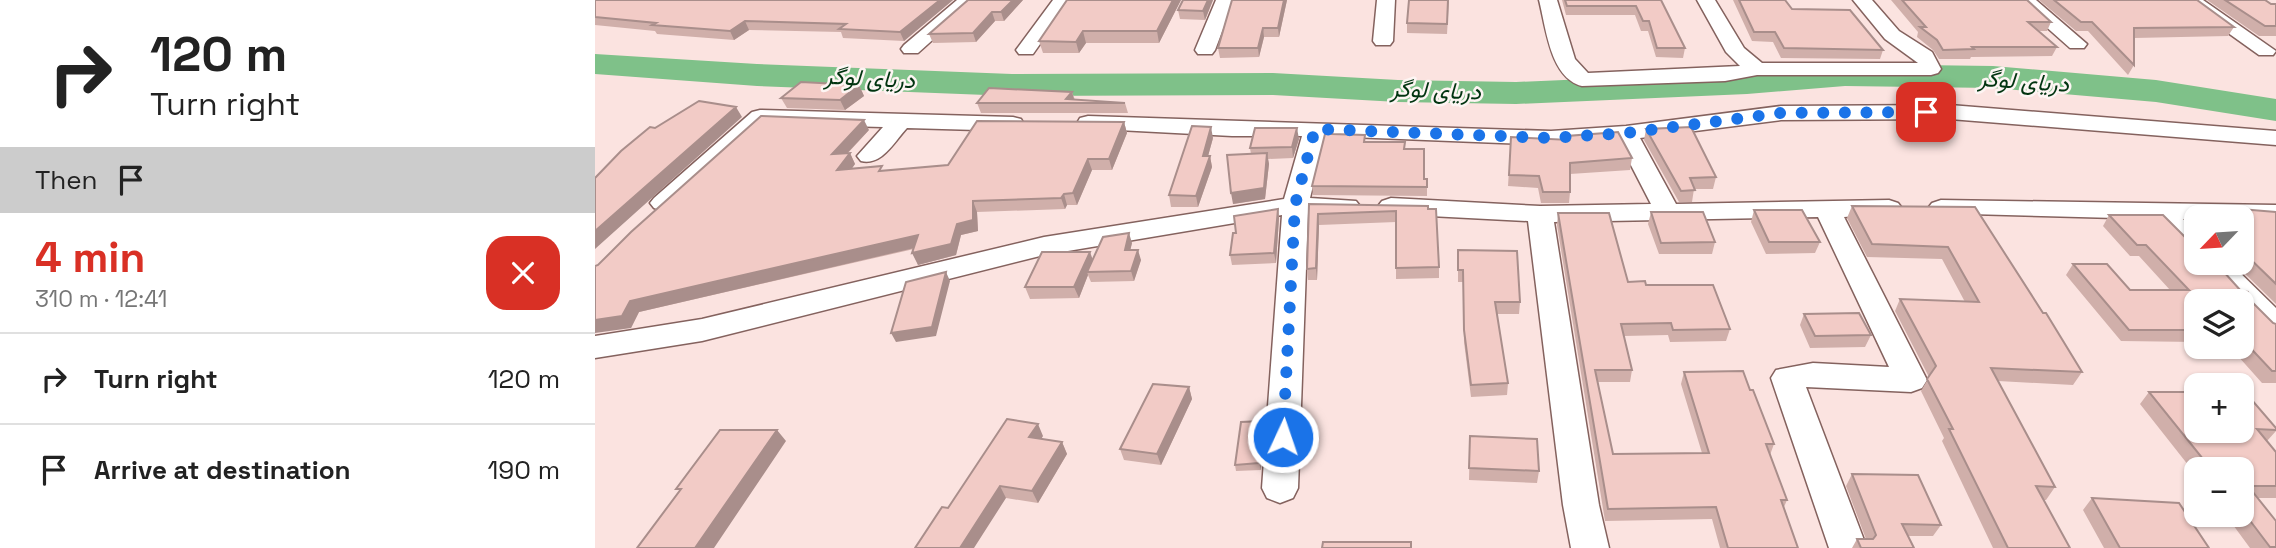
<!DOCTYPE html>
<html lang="en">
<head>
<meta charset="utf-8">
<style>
	:root { --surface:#fff; --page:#f6f6f6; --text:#222; --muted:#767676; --line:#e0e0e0; --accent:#d93025 }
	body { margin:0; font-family:"Space Grotesk",Vazirmatn,sans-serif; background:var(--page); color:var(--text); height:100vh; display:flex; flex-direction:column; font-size:26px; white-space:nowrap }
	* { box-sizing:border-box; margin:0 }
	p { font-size:23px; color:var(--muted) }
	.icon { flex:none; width:38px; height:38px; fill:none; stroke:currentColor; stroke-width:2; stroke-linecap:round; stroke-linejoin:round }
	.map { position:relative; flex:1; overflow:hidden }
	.details { display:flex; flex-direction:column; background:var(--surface); width:595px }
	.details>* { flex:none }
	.top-card { background:#fff; color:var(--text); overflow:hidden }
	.needle { width:46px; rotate:245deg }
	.controls { position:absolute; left:1589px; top:205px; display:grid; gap:14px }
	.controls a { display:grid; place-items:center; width:70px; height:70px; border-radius:14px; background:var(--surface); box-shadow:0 2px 5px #0004; font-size:35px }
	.pin { position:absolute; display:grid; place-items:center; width:60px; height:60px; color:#fff; margin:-30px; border-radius:14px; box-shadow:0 4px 10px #0006 }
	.me { position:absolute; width:77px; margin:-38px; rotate:3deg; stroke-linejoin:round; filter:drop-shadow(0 0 5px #0008) }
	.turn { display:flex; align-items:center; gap:24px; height:147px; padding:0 35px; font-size:32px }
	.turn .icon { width:91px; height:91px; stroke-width:2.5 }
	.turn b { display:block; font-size:49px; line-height:60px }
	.then { display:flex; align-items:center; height:66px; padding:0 35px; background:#0003; gap:14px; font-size:26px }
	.round { display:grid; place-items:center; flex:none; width:74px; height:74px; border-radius:21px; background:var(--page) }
	.summary { display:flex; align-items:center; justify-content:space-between; height:119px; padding:0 35px }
	h1 { font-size:42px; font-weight:800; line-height:52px; color:var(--accent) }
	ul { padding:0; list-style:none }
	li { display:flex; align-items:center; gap:21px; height:91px; padding:0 35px; border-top:2px solid var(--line) }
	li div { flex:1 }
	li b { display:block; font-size:26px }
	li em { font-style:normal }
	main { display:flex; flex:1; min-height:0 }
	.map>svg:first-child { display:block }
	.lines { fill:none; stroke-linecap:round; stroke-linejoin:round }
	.river { fill:#7fc189; fill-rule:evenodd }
	.street-casing { stroke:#84625e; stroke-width:3 }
	.street { fill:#fff; fill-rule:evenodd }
	.wall { fill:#d0afaa }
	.shaded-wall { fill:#a98e8b }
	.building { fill:#f2cbc6; stroke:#a98e8b; stroke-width:2 }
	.route { stroke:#1a73e8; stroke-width:12; stroke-dasharray:0 21.6 }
	.labels { text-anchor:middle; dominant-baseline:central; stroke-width:5; stroke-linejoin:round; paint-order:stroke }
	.far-water-label { font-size:23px; font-style:italic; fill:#013410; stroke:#fdf5f3 }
</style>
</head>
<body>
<main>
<section class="details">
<div class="top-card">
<div class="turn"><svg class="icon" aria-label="right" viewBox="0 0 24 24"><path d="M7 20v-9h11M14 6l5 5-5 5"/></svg><div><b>120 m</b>Turn right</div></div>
<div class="then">Then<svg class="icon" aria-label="arrive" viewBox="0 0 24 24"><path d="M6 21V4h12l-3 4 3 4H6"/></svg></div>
</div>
<div class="summary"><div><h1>4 min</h1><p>310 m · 12:41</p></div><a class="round" style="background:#d93025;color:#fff"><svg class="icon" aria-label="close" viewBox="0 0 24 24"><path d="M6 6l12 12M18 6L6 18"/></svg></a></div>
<ul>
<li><svg class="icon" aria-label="right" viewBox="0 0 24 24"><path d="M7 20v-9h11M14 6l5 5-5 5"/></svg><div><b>Turn right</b></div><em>120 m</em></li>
<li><svg class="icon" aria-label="arrive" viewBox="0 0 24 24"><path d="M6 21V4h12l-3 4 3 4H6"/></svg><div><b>Arrive at destination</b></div><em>190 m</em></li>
</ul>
</section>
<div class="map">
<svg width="1681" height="548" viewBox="0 0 1681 548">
	<rect width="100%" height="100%" fill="#fbe3e0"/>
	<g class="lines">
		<path class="river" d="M0,54L162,64L417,74L678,73L803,80L921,82L1152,72L1250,64L1398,66L1561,80L1681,99V121L1561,102L1398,88L1250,86L1152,94L921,104L803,102L678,95L417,96L162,86L0,74Z"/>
		<defs>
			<path id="street" d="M362,0H382L323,53H309L306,49L309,45Z
				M458,0H476L438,54H424L421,50Z
				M621,0H639L620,50L617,54H603L600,50Z
				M782,0H800L798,41L795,45H781L778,41Z
				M944,0H962L980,59L993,73L1145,66L1131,52L1102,0H1120L1149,48L1167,63H1323L1290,39L1258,0H1277L1304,31L1337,52L1346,69L1343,73L1336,75H1162L1130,81L987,86C955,78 951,27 944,0Z
				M1421,0H1441L1492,44L1489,48H1475Z
				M1587,0H1608L1681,51L1678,55H1664Z
				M1355,105L1681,131V145L1355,119L1186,120L1045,138L1081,204L1294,200L1303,203L1307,208L1303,213L1249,217L1332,380L1327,388L1316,392L1211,387L1272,548H1234L1176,378L1181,370L1218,363L1294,367L1223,217L959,222L1004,505L1014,548H976L968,505L933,221L796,214L787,211L783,206L787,201L796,198L945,206L1056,204L1023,140L956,145L730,136L715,198L761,201L765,206L761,211L713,213L703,488L698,498L685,503L672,498L667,488L687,215L449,255L107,341L0,358V336L107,319L449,237L689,199L707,136H637L485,128L482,123L485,118L493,116L956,131L1031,126L1186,106Z
				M165,110L418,117L426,119L429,124L426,129L418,131L312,128C299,142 287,166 266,161L262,156L288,127L171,124L77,208L68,211L59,208L55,203L59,198L157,112Z
				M1346,200L1681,205V221L1647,220V217L1588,219L1601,232V256L1591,253L1558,219L1337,213L1333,208L1337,203Z
				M1604,262H1634L1681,308V336L1670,333L1647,309V301H1639Z"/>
		</defs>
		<use href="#street" class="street-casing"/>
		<use href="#street" class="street"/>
	</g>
	<path class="wall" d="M0,0H358L309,41L248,38L246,32L154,30L139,40L62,34L60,31L0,25Z
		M373,0H428L409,21H400L381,42L338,43L334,34Z
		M472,0H586L564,43H491L484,53H448L444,41Z
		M588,0H618L610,20L585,19L583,10Z
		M637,0H692L684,37H669L664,57L625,58L623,48Z
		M854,0L852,34L812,33V23Z
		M967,0H1066L1090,48L1088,58L1061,57L1053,31H1046L1040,15H971Z
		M1138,0H1190L1197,9L1288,50L1285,59L1186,58L1178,42L1157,41Z
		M1296,0H1432L1456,22L1452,31H1444L1462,47L1457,56L1376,57L1375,59H1344L1338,50L1322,37L1323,32Z
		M1444,0H1602L1639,27L1633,36L1539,38V65L1533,75L1493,31H1481Z
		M1612,0H1670L1676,4H1681V36H1664Z
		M264,85L269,96L250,110L192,108L186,98Z
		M477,92L480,100L530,103L533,113H386L382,103Z
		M529,122L532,133L517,170H497L482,205H472L470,209L382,212L383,231L366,235L361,255L323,265L319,249L44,312L36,328L3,265L274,130L253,153H255L260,164L257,168L290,171L353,165Z
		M1051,129L1121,177L1118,189H1099L1097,202H1084L1049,140Z
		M738,130V134L770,142L810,149L829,179H832V196L718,195L717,186Z
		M972,136L1037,158L1035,170L975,174V192L974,203H946L943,188L913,186L916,137L971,140Z
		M618,138L613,156H615L617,167L603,207H576L574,195Z
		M704,139L698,158L673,159L674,164L670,199L638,204L656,154L655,148Z
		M714,204L833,209L844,267V278L801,279V222L724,225L722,280H713L712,269Z
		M1257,206L1380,207L1487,372L1478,385L1403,381L1460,487L1451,500H1448L1475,548H1398L1347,441L1349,438L1326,391L1334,377L1300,311L1305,299L1370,302L1347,259L1272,257L1252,218Z
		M683,209L684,218L681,263L637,265L635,255L641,233Z
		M1645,209L1681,212V304L1638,262H1647V217H1640Z
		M1159,210L1225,242L1220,253L1171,254L1156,222Z
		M1056,212L1120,242L1117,254H1064L1053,224Z
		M963,213L1033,282L1051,285L1135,329L1131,341L1075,342L1073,335L1029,336L1037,370L1035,382H1003L1018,454L1107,453L1086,384L1089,372L1155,390L1179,444L1175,455L1192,500L1189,507L1203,548H1125L1117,519L1010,521L962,225Z
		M1514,215L1646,291L1678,323L1681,324V383H1667L1634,346H1647V301H1601V342L1526,341L1471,275L1478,264L1535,290H1575L1544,256H1535L1508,226Z
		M537,243L535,250L546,260L539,281L496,282L493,275L484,298L435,299L430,287L498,260Z
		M863,250L925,302L924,314H902L913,383L912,395L876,397L869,342L868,282H863Z
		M1209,314L1276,335L1270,347L1215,348L1205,325Z
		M594,387L597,399L566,465L529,460L525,449Z
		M1554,392L1681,428V431L1672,441L1681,452V498H1663L1681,521V548H1655L1630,514H1647V469H1601V475L1545,404Z
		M668,421L669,427L666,470L641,471L640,465Z
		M448,436L446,439L467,442L472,454L443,503L411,498L353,508Z
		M875,436L944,471L942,483L874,480Z
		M1257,474L1346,525L1338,536H1313L1319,548H1257L1262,539H1271L1251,486Z
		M1497,498L1614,548H1509L1488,510Z"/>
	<path class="shaded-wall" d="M345,0H358L309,41L305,32Z
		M418,0H428L409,21L406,12Z
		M578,0H586L564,43L562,31Z
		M613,0H618L610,20L608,11Z
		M689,0H692L684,37L683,28Z
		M397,12L400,21L381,42L378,33Z
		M150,21L154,30L139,40L135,31Z
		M668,28L669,37L664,57L663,48Z
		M488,31L491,43L484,53L481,42Z
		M264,85L269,96L250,110L245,100Z
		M477,92L480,103L471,99Z
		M141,107L147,117L0,249V231Z
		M269,120L274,130L242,164L237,154Z
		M529,122L532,133L517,170L514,159Z
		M616,127L618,138L610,167L608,156Z
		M702,128L704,139L698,158L697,147Z
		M255,153L260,164L248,181L242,170Z
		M672,153L674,164L670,199L638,204L636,193Z
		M615,156L617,167L603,207L601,196Z
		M493,159L497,170L482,205L478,193Z
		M469,194L472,205L470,209L466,198Z
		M378,201L382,212L383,231L366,235L361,255L323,265L317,253L362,224Z
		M683,209L684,218L681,263L679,253Z
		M723,214L724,225L722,280L721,268Z
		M534,233L537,243L533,260L530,250Z
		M323,235L328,246L44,312L36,328L0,333V320L35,301Z
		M543,250L546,260L539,281L536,271Z
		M495,252L499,263L492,272L493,275L484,298L479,287Z
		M351,272L355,281L341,336L301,342L296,333Z
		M594,387L597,399L566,465L562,454Z
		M668,421L669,427L666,470L664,463Z
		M443,424L448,436L440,449L434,437Z
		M182,430L191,441L119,548H100Z
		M467,442L472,454L443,503L437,491Z
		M405,486L411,498L379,548H365Z"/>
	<path class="building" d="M0,0H345L305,32L244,29L251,24L150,21L135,31L57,25L61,23L0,17Z
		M373,0H418L406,12H397L378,33L334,34Z
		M472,0H578L562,31H488L481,42L444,41Z
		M588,0H613L608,11L583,10Z
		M637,0H689L683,28H668L663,48H623Z
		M814,0H853L852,24L812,23Z
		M970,0H1066L1090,48H1062L1054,21H1048L1041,6H972Z
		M1144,0H1190L1197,9L1255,10L1288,50L1189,48L1180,32H1159Z
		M1307,0H1432L1456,22H1433L1462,47H1377L1379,49L1348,50L1342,40L1325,27H1331Z
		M1459,0H1602L1639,27L1539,28V65L1497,22H1486Z
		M1630,0H1670L1676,4H1681V26H1670Z
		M206,82L264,85L245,100L186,98Z
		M394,88L477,92L471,99L530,103H382Z
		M104,101L141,107L0,231V178L26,151L55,127L60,128Z
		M166,116L269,120L237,154L255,153L242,170L287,166L284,171L353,165L382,121L529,122L514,159H493L478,193L469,194L466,198L378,201V220L362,224L356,244L317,253L323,235L35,301L27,316L0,320V266L3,265L36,232Z
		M597,126L616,127L608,156H615L601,196L574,195Z
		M1096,127L1121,177L1095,178L1100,190L1086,191L1051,129Z
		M660,128H702L697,147L655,148Z
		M731,130H738L737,134L770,135L769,142H810L809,149H829V179H832V187L717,186Z
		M1023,132L1037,158L975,163V192H948L944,176L914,175L916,137L974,140L972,136Z
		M672,153L669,188L636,193L632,155Z
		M714,204L833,206V209H841L844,267L801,268V211L723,214L721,268L712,269Z
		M1257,206L1380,207L1448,313H1451L1487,372L1396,368L1460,487L1441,486L1475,548H1413L1354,429H1358L1332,379L1341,366L1305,299L1384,302L1353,247L1277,244Z
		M683,209L679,253L635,255L638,233H641L639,216Z
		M1645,209L1681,212V284L1647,251V219H1656Z
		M1159,210H1207L1225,242H1174Z
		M1056,212H1108L1120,242L1066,243Z
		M963,213H1014L1033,282L1050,281L1051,285H1118L1135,329L1078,330L1076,323L1026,324L1037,370H1000L1018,454L1114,453L1089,372L1148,371L1155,390H1158L1179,444H1171L1192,500H1186L1203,548H1133L1121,507L1013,509Z
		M1514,215H1568L1597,244L1601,245V262H1620L1646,291L1653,292L1654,299L1678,323L1681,324V371H1677L1647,339V301H1601V330H1534L1478,264H1512L1535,290H1594L1551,245H1542Z
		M534,233L530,250H543L536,271L492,272L508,237Z
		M863,250L922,251L925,302H900L913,383L876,385L869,330L868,270H863Z
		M447,252H495L479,287H430Z
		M351,272L337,327L296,333L311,282Z
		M1264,313L1276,335L1220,336L1209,314Z
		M558,384L594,387L562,454L525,449Z
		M1554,392H1601V430H1647V392H1650L1681,428V430L1662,429L1681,452V486H1647V469H1616Z
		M412,419L443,424L434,437L467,442L437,491L405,486L365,548H320L347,507L353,508Z
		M668,421L664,463L640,465L646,422Z
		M125,430H182L100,548H42L86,489H81Z
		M875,436L942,439L944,471L874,468Z
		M1257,474L1323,475L1346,525L1307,524L1319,548H1266L1262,539H1278L1281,535Z
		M1647,491H1657L1681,521V547H1675L1647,510Z
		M1497,498L1584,503L1614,548H1525Z
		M728,542H816V548H727Z"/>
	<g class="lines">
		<path class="route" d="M688,437L700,205L720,129L956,138L1031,133L1186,113L1331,112"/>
	</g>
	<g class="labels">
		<g class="far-water-label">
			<text transform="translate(275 78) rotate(3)">دریای لوگر</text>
			<text transform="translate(1429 81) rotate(4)">دریای لوگر</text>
			<text transform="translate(841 90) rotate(2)">دریای لوگر</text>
		</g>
	</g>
</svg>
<div class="controls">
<a><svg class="needle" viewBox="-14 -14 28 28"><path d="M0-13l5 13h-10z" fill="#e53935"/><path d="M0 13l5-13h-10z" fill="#767676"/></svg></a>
<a><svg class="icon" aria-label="layers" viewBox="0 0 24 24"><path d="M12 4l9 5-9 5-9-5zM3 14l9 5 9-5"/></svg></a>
<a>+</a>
<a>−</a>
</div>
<div class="pin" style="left:1331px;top:112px;background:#d93025"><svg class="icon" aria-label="arrive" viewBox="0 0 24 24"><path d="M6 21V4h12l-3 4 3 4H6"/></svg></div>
<svg class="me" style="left:688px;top:437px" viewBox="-20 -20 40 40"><circle r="17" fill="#1a73e8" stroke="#fff" stroke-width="3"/><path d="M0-11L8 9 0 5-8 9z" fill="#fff"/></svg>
</div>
</main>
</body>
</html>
